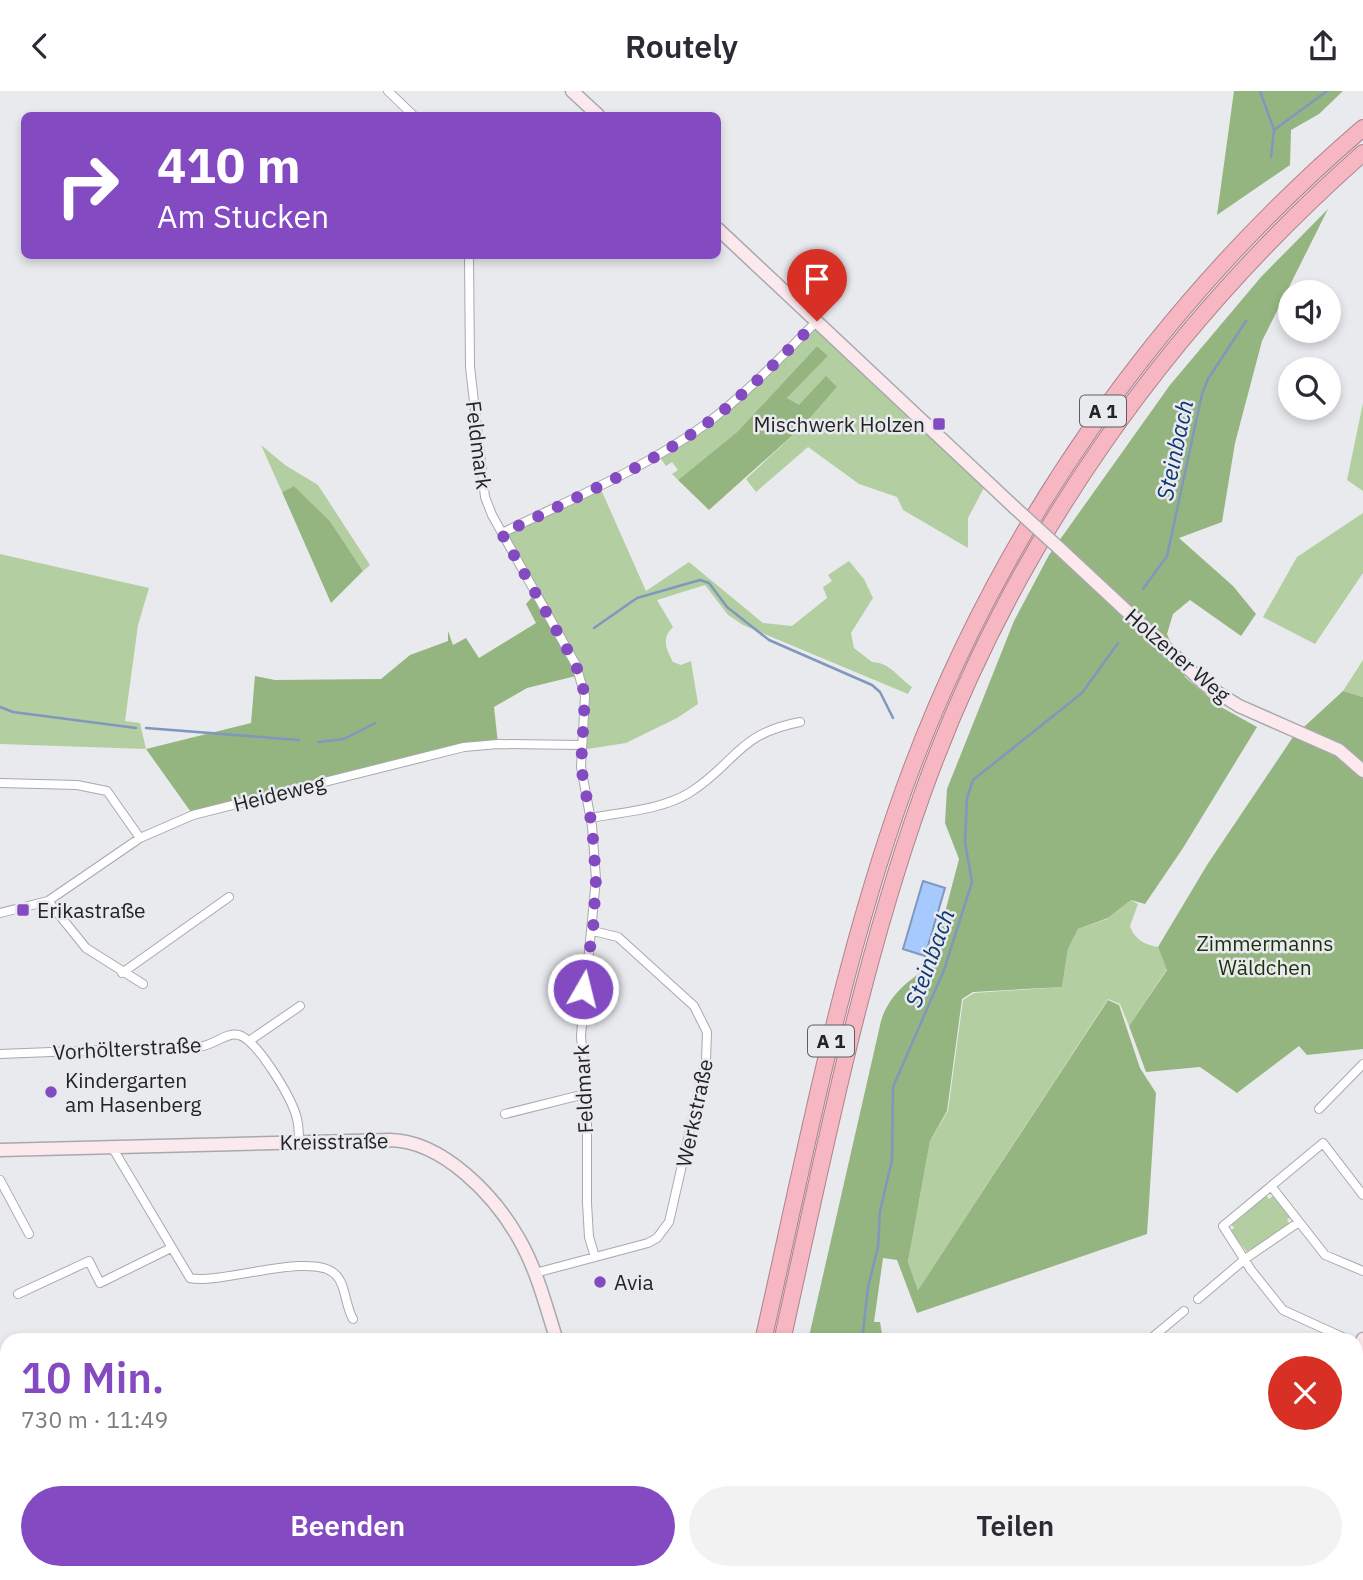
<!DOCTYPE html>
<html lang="de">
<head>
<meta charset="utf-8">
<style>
	:root { --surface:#fff; --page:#f2f2f3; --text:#2b2b33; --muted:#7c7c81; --accent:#844ac1 }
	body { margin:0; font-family:"IBM Plex Sans",sans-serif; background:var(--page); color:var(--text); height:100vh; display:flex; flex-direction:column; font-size:26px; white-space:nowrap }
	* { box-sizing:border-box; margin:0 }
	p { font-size:23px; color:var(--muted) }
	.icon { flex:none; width:38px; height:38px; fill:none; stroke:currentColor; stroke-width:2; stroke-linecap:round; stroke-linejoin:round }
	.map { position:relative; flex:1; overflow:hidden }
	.panel { position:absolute; left:0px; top:1242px; width:1363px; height:247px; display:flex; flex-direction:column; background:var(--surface); border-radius:21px 21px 0 0; box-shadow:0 4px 10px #0003 }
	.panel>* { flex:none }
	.banner { position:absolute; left:21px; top:21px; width:700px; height:147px; border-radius:10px; box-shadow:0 4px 10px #0003; background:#844ac1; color:#fff; overflow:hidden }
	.tools { position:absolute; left:1278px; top:189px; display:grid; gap:14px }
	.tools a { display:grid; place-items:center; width:63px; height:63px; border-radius:50%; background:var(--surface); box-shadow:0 4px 10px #0003; font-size:35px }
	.pin { position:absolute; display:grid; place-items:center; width:60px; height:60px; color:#fff; margin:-72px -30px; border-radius:50% 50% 50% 0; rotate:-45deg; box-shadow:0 0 7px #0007 }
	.pin .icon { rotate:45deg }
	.me { position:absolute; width:77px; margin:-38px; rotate:8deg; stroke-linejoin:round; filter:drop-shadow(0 0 5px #0008) }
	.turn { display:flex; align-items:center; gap:24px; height:147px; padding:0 21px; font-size:32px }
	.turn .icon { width:91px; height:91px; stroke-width:2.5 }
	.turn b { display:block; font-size:49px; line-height:60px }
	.round { display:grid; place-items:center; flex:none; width:74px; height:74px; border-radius:37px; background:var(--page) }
	.overview { display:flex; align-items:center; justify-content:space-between; height:119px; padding:0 21px }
	h1 { font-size:42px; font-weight:600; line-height:52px; color:var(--accent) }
	.cta { display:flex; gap:14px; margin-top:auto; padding:14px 21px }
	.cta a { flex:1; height:80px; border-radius:42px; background:var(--accent); color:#fff; font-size:28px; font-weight:600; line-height:80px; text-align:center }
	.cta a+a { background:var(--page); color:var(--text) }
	header { display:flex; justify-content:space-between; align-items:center; height:91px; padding:0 21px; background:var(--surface); font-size:32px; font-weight:600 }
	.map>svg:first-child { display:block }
	.green { fill:#b3cfa1 }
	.forest { fill:#94b57f }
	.water { fill:#a7cafe; stroke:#8098bd; stroke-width:2 }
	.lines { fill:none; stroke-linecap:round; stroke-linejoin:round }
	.stream { stroke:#8098bd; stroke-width:2.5 }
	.street-casing { stroke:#a8a9ad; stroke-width:10 }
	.secondary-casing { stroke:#a8a9ad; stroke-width:15 }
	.highway-casing { stroke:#ac838b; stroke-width:18 }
	.street { stroke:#fff; stroke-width:8 }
	.secondary { stroke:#fce9ed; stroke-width:12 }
	.highway { stroke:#f6b6c2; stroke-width:16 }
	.secondary-bridge-casing { stroke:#a8a9ad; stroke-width:15; stroke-linecap:butt }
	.secondary-bridge { stroke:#fce9ed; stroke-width:12 }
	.route { stroke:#844ac1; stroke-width:12; stroke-dasharray:0 21.6 }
	.poi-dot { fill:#844ac1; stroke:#e9eaee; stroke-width:2.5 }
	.labels { text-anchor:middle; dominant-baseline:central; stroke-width:5; stroke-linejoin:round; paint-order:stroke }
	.shield { fill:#e9eaee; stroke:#5f5f62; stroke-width:2 }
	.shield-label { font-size:19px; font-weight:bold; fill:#242426 }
	.poi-label { font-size:21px; fill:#242426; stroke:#e9eaee; text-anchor:start }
	.street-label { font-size:21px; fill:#242426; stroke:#e9eaee }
	.park-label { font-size:21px; fill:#1b3008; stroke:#e9eaee }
	.water-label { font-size:23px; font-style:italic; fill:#0e3874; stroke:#e9eaee }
</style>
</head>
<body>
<header><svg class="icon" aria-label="back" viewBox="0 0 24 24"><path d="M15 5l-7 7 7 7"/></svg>Routely<svg class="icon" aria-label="share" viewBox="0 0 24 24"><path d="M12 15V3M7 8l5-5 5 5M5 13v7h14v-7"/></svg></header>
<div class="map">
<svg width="1363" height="1489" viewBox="0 0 1363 1489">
	<rect width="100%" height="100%" fill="#e9eaee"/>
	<path class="green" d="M817,230L987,391L968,427V457L903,419L897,406L859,393L808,356L756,401L746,388L803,335L837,296L799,315L787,307L828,265L817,255L737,341L678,389L672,383L678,379L672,371L666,375L658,364L707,332Z
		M1363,312V400L1347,389Z
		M261,354L285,374L318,394L370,474L363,480L330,430L294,395L282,401Z
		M599,394L646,500L689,471L763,532L792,535L827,507L823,496L832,490L828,484L849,470L864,488L873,507L851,542L854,557L872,571C889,571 898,586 912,596L908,603L743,534L728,524L705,494L657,509L673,536C661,548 666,557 673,571L681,574L691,570L698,613L677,627L626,652L581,659L585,604L502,443Z
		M1363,422V482L1315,553L1263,526L1297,466Z
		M0,463L149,497L138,534L125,630L140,632L146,658L0,653Z
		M1363,569V606L1343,600Z
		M1131,809L1138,813L1130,835C1134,848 1145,854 1158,856L1167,878L1129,935L1120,913L1108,908L918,1199L908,1171L930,1050L948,1020L963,909L974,902L1062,896L1068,858L1078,838L1107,828Z
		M1266,1104L1269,1108L1273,1105L1290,1126L1287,1129L1289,1132L1253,1161L1250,1158L1247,1161L1230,1140L1234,1137L1231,1133Z
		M178,1482H465L432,1489H181Z"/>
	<path class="forest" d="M1234,0H1343L1319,23L1291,39L1290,74L1217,124Z
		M1328,118L1262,250L1235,352L1222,431L1179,447L1233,495L1256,523L1241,545L1190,509L1173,523L1167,543L1185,586L1221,616L1257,636L1183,757L1145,813L1131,809L1108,827L1078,838L1068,858L1062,896L973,901L962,908L947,1020L930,1050L908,1171L918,1199L1108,909L1119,914L1140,977L1156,1002L1147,1143L917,1222L897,1169L883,1167L874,1231H880L883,1249L808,1250L881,930C889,904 908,889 931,875L959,768L945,732L947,698L1014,530L1049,464L1170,294L1261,186Z
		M817,255L828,265L787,307L799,314L826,285L837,296L803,335L709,419L678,389L737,341Z
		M294,395L330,430L363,480L331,512L282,401Z
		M533,505L562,549L580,584L527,597L494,616L498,653L464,656L193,724L146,658L251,632L255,585L275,589L381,588L410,564L448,550V540L453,554L466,547L479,567L536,532L526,513Z
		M1343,600L1363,606V958L1307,964L1299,955L1237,1002L1200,976L1146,981L1129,935L1167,879L1158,856L1207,774L1293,646Z
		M818,1482H881V1489H820Z"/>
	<path class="water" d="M923,790L945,797L925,865L903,858Z"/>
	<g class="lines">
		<path class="stream" d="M1260,0L1274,39
			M1271,66L1274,39L1327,0
			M1143,498L1167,465L1202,303L1208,288L1246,230
			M594,537L637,507L700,489L709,492L727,516L769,549L872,594L880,601L893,627
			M0,616L13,621L136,637
			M146,637L299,649
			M318,651L344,648L375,632
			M862,1250L868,1196L878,1156L880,1120L892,1069L893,996L944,879L972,791L965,751L967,707L973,689L1082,602L1118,552
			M0,1465L7,1461
			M548,1486L550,1489
			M384,1489L413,1482
			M837,1489L838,1482"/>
		<defs>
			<path id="street" d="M388,0L413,24
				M469,164L470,276L485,406L492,424L576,574L585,605L581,676L592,735L596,788L581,944L587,1019V1112L589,1146L595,1166
				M502,442C571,408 644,378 706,333C746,303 781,266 817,230
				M0,692L77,694L107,700L140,747
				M590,727C622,721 661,719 689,702C736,673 736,643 800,631
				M48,810L86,857L143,893
				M0,822L48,810L140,747L193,724L464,656L498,653L582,654
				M122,882L229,806
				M249,950L300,915
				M0,963L203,955C215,953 227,941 239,944C258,950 290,1005 296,1024C299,1033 299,1042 299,1051
				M1319,1018L1363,973
				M505,1023L585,1003
				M112,1056L190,1187C221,1194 311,1160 335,1183C346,1193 345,1215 353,1228
				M0,1089L29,1143
				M1271,1095L1325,1164L1363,1180
				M535,1182L648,1152L657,1147L669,1131L706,969L707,941L694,915L618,846L593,840
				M18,1203L89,1170L100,1192L171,1157
				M1198,1208L1245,1168L1299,1131
				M1148,1250L1184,1220
				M1351,1250L1283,1219L1251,1179L1223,1135L1323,1052L1363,1104
				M1356,1373L1359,1375
				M927,1482V1489
				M1130,1482L1141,1489
				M1304,1482L1309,1489
				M1015,1489L1020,1482"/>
			<path id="secondary" d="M572,0L598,24
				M718,138L1014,416
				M1059,457L1207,595L1239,615L1339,659L1363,680
				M0,1059L390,1049C443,1050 495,1105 519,1148C537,1179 546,1216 557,1250
				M1356,1263L1363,1248
				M638,1482L641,1489
				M461,1489L501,1482
				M1253,1489L1256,1482"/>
			<path id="highway" d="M763,1250C805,1065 840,876 904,698C997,441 1156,215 1363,37
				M782,1250C823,1067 859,881 922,704C1011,454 1165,237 1363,62
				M709,1489L711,1482
				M728,1489L730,1482"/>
		</defs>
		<use href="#street" class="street-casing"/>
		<use href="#secondary" class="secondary-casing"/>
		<use href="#highway" class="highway-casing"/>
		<use href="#street" class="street"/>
		<use href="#secondary" class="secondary"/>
		<use href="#highway" class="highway"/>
		<defs>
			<path id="secondary-bridge" d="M1014,416L1059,457"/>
		</defs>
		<use href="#secondary-bridge" class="secondary-bridge-casing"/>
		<use href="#secondary-bridge" class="secondary-bridge"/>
	</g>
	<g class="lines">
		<path class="route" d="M583,898L593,839L596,788L592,735L581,676L585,604L576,574L502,443C571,408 644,378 706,333C746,303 781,266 817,230"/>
	</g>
	<g class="poi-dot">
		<rect x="932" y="326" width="14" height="14" rx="3.5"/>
		<rect x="16" y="812" width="14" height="14" rx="3.5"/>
		<circle cx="51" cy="1001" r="7"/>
		<circle cx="600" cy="1191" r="7"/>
	</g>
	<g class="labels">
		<g class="shield">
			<rect x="1080" y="304.5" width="46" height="31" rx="5"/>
			<rect x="808" y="934.5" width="46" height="31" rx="5"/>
		</g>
		<g class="shield-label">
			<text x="1103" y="320">A 1</text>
			<text x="831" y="950">A 1</text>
		</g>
		<g class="poi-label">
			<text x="925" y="333" text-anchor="end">Mischwerk Holzen</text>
			<text x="37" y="819">Erikastraße</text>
			<text x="65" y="989">Kindergarten<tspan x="65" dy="24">am Hasenberg</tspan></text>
			<text x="614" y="1191">Avia</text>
		</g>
		<g class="street-label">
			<text transform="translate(479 354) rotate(83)">Feldmark</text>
			<text transform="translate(1178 564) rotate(41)">Holzener Weg</text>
			<text transform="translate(279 702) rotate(-14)">Heideweg</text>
			<text transform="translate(127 957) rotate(-3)">Vorhölterstraße</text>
			<text transform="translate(583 998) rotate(-93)">Feldmark</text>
			<text transform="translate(694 1022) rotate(-78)">Werkstraße</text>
			<text transform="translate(334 1050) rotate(-1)">Kreisstraße</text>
		</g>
		<g class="park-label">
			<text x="1265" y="852">Zimmermanns<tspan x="1265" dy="24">Wäldchen</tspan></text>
		</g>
		<g class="water-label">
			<text transform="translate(1174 359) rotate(-78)">Steinbach</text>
			<text transform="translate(929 867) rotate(-70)">Steinbach</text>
		</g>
	</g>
</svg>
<div class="tools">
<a><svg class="icon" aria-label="sound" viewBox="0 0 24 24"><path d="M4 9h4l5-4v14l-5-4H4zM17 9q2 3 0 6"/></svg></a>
<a><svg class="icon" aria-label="search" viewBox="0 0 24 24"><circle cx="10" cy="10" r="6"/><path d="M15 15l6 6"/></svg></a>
</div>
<div class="pin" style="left:817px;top:230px;background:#d93025"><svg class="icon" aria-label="arrive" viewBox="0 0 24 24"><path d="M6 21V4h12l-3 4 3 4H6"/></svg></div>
<svg class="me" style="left:583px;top:898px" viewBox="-20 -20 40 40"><circle r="17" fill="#844ac1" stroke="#fff" stroke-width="3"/><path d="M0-11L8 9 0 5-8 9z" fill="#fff"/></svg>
<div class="banner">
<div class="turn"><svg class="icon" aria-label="right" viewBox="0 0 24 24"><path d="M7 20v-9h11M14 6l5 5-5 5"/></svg><div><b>410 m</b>Am Stucken</div></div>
</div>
<section class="panel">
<div class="overview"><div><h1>10 Min.</h1><p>730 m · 11:49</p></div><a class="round" style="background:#d93025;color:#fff"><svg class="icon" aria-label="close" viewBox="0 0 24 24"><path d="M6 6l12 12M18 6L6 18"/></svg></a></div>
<div class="cta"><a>Beenden</a><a>Teilen</a></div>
</section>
</div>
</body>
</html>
